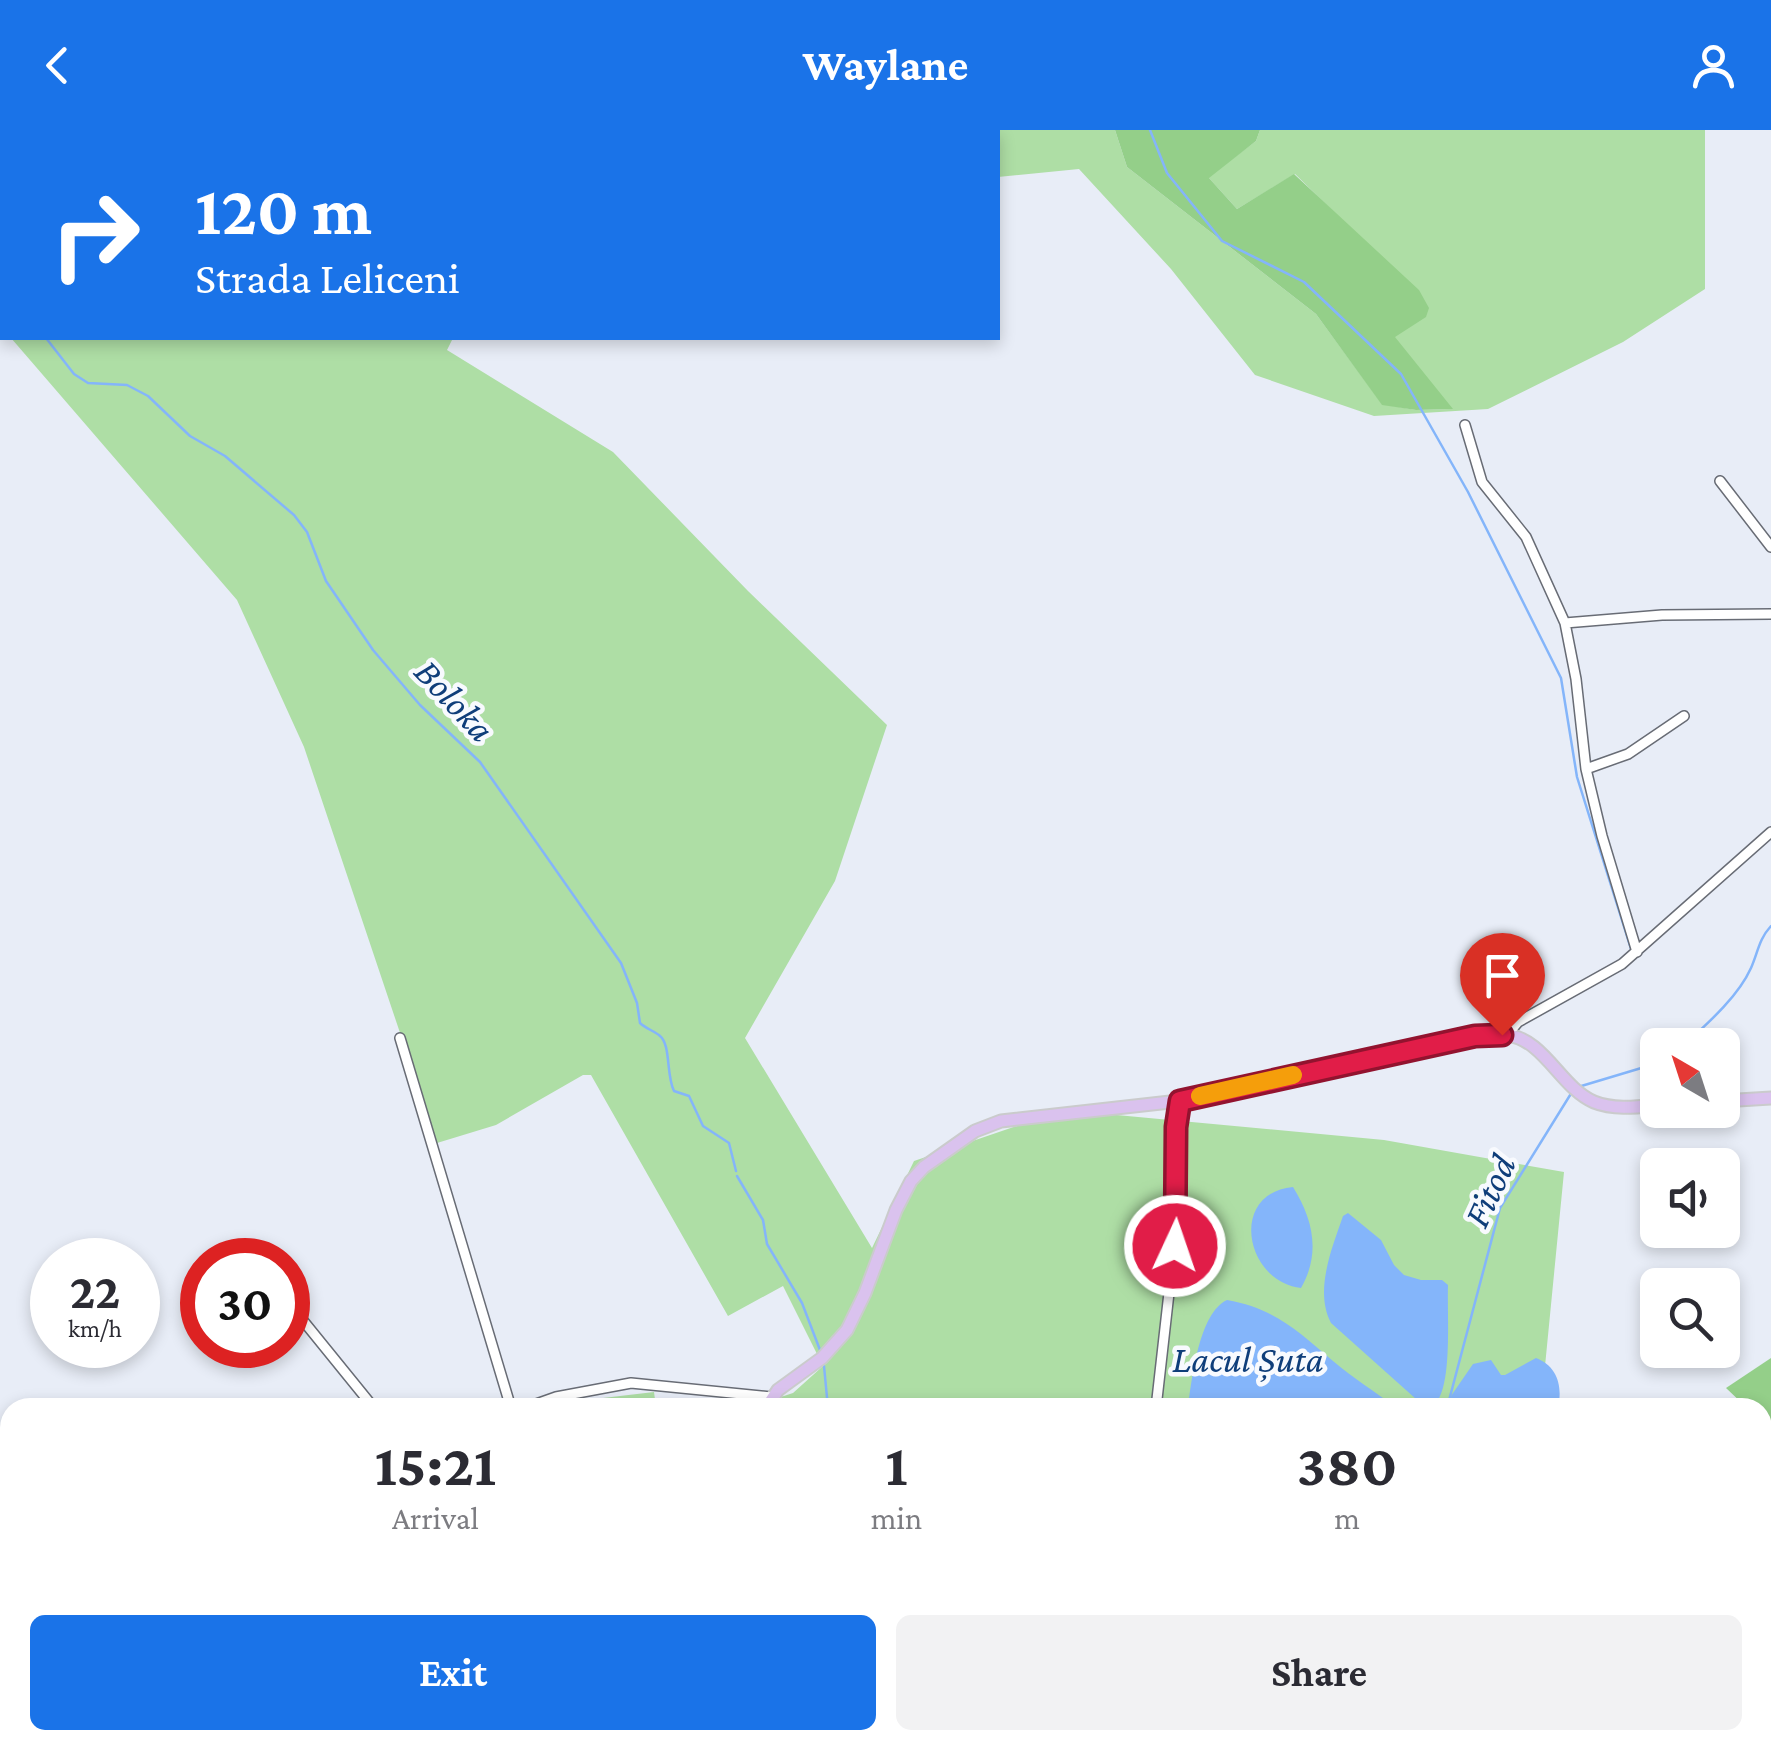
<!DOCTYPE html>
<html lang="en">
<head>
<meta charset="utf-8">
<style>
	:root { --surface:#fff; --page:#f2f2f3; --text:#2b2b33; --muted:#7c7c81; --accent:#1a73e8 }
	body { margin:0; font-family:"Crimson Pro",serif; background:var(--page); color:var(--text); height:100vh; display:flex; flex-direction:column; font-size:38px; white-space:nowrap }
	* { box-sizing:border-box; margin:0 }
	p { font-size:32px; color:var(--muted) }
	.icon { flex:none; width:55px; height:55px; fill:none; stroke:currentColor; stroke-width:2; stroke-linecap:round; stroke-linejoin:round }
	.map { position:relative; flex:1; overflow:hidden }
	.sheet { position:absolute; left:0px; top:1268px; width:1772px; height:352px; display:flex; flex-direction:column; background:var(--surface); border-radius:30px 30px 0 0; box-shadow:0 5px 15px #0003 }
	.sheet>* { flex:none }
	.guide { position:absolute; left:0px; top:0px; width:1000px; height:210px; box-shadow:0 5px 15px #0003; background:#1a73e8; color:#fff; overflow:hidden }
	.needle { width:65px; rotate:321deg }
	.buttons { position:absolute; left:1640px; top:898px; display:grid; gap:20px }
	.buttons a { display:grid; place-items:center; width:100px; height:100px; border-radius:15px; background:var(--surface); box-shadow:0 5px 15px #0003; font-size:50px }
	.speed { position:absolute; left:30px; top:1108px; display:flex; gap:20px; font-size:50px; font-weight:700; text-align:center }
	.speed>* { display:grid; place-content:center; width:130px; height:130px; border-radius:50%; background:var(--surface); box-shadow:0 5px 15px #0003; line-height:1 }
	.speed small { font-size:25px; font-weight:400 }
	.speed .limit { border:15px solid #d22; background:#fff; color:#111 }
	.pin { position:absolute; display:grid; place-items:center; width:85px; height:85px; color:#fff; margin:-102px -42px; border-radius:50% 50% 50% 0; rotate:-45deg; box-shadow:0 0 10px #0007 }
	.pin .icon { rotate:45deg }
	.me { position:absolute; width:110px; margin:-55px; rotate:3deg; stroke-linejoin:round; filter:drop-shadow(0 0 8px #0008) }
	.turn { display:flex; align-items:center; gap:35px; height:210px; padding:0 30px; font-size:45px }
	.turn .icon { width:130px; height:130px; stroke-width:2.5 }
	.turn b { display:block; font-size:70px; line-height:85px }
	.eta { display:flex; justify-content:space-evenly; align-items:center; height:170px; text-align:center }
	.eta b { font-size:60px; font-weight:700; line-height:70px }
	.button { display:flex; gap:20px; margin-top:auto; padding:20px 30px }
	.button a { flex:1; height:115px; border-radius:15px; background:var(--accent); color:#fff; font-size:40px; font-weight:700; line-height:115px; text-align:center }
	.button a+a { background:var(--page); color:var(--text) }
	header { display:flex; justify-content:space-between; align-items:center; height:130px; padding:0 30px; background:var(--accent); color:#fff; font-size:45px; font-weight:700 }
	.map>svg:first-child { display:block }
	.green { fill:#aedea5 }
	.forest { fill:#94cf89 }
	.water { fill:#84b5fa }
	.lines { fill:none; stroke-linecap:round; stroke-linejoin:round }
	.stream { stroke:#84b5fa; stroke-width:2.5 }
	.minor-casing { stroke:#686c75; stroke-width:12 }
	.major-casing { stroke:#cacbcc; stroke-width:15 }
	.minor { stroke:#fff; stroke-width:9 }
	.major { stroke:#dac2ee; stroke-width:11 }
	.route-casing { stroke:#92132f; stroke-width:25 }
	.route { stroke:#e11d48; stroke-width:18 }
	.slow { stroke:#f59e0b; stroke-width:18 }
	.labels { text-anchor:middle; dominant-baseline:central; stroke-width:9; stroke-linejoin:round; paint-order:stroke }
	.water-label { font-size:38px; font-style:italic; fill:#0f3e7a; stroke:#f8fafe }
</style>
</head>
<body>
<header><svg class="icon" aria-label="back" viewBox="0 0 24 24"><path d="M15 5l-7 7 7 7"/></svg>Waylane<svg class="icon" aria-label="person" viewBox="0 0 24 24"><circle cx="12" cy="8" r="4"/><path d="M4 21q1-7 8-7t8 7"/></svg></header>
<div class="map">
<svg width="1771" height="1619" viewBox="0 0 1771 1619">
	<rect width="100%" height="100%" fill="#e8edf7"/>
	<path class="green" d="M0,0L15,2H2V198Z
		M125,0H1115L1127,37L1316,184L1382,274L1416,280L1451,279L1394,207L1340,88L1295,44L1237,79L1208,47L1256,11L1260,0H1705V159L1623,212L1488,279L1374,286L1255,245L1171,139L1079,39L998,47V2H122Z
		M11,208H453L447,220L613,322L748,461L887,595L835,751L745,908L872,1118L914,1031L1063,980L1384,1010L1564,1042L1541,1277H759L760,1274L793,1263L823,1236L783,1156L728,1186L591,945H583L496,995L437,1013L304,617L237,470Z
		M654,1262L656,1277H555L569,1272Z
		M723,1610H1353V1619H722Z"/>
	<path class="forest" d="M1115,0H1260L1256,11L1209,48L1237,79L1294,44L1419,160L1429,178L1426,187L1395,207L1453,279L1416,280L1382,275L1316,184L1127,37Z
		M1771,1228V1619H1353V1610H1762V1278L1746,1277L1726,1258Z"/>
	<path class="water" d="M1293,1057C1313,1089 1321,1123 1301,1158C1244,1151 1229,1063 1293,1057Z
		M1348,1083L1381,1110L1394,1135L1404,1145L1421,1150H1442L1448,1155C1447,1185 1452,1247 1438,1270L1427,1273L1416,1269L1331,1193C1314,1161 1332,1118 1343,1086Z
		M1227,1170C1274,1178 1298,1201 1333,1231C1353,1248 1375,1262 1396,1277H1188C1192,1248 1199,1183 1227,1170Z
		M1536,1228C1557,1236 1563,1256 1558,1277H1452L1451,1266L1473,1234L1491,1230L1501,1245H1505Z
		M1155,1610H1332L1331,1619H1154Z"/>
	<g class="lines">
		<path class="stream" d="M1150,0L1167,43L1222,111L1304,152L1401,244L1468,362L1561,548L1577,647L1631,819
			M0,147L2,150
			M46,208L74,244L88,253L127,255L148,266L190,306L225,326L294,385L307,402L326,451L373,520L420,575L480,632L621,833L637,873L640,893C645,898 656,902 660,906C671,915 666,945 674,961L689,966L703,996L729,1013L736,1041
			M1684,915C1707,894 1738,867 1751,838C1758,822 1759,809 1771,796
			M1578,957L1658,933
			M737,1046L763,1090L767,1114L802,1173L820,1220
			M824,1236L828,1278
			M1447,1278L1500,1078L1572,962
			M814,1610L816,1619"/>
		<defs>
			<path id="minor" d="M1465,295L1482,352L1526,407L1565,493L1576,549L1586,639L1602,706L1637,822
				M1720,351L1771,417
				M1565,493L1662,485L1771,484
				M1586,639L1628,624L1684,586
				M1507,905L1518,892L1622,834L1771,702
				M400,908L511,1278
				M288,1172L374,1278
				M525,1278L556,1267L631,1253L771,1267
				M1156,1278L1178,1083L1176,997L1179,971
				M621,1610L628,1619
				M1141,1610V1619"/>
			<path id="major" d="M1722,971L1771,968
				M766,1278L778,1260L822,1228L847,1200L865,1163L896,1080L911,1051L924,1037L975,1001L1001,991L1179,971L1475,906C1486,906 1497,904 1507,905C1544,909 1561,958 1594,972C1614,980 1637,977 1658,975
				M732,1619L733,1610"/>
		</defs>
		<use href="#minor" class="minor-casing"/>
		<use href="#major" class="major-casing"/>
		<use href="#minor" class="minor"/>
		<use href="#major" class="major"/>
	</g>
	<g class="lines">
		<defs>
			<path id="route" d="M1175,1116L1176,997L1180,971L1475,906L1502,905"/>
		</defs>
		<use href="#route" class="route-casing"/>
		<use href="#route" class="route"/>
		<path class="slow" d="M1200,966L1293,945"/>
	</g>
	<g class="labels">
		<g class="water-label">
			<text transform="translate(455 570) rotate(47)">Boloka</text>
			<text transform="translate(1489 1061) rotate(-65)">Fitod</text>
			<text x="1248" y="1229">Lacul Șuta</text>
		</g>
	</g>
</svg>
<div class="buttons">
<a><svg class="needle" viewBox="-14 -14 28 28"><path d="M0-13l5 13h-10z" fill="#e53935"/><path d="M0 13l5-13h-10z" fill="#7c7c81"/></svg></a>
<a><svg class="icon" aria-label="sound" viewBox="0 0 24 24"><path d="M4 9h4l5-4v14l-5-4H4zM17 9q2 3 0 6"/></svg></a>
<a><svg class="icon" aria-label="search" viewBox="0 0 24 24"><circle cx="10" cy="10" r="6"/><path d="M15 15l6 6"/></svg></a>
</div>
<div class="speed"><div>22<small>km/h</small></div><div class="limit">30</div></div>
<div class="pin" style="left:1502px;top:905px;background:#d93025"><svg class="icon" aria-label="arrive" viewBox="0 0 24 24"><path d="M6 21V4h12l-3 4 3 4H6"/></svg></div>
<svg class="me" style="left:1175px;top:1116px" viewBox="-20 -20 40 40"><circle r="17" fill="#e11d48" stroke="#fff" stroke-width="3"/><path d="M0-11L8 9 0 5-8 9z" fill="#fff"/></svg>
<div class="guide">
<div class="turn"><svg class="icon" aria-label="right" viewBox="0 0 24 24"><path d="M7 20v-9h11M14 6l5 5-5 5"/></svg><div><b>120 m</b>Strada Leliceni</div></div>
</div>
<section class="sheet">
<div class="eta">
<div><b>15:21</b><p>Arrival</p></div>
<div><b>1</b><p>min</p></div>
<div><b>380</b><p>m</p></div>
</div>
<div class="button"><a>Exit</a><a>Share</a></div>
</section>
</div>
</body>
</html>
